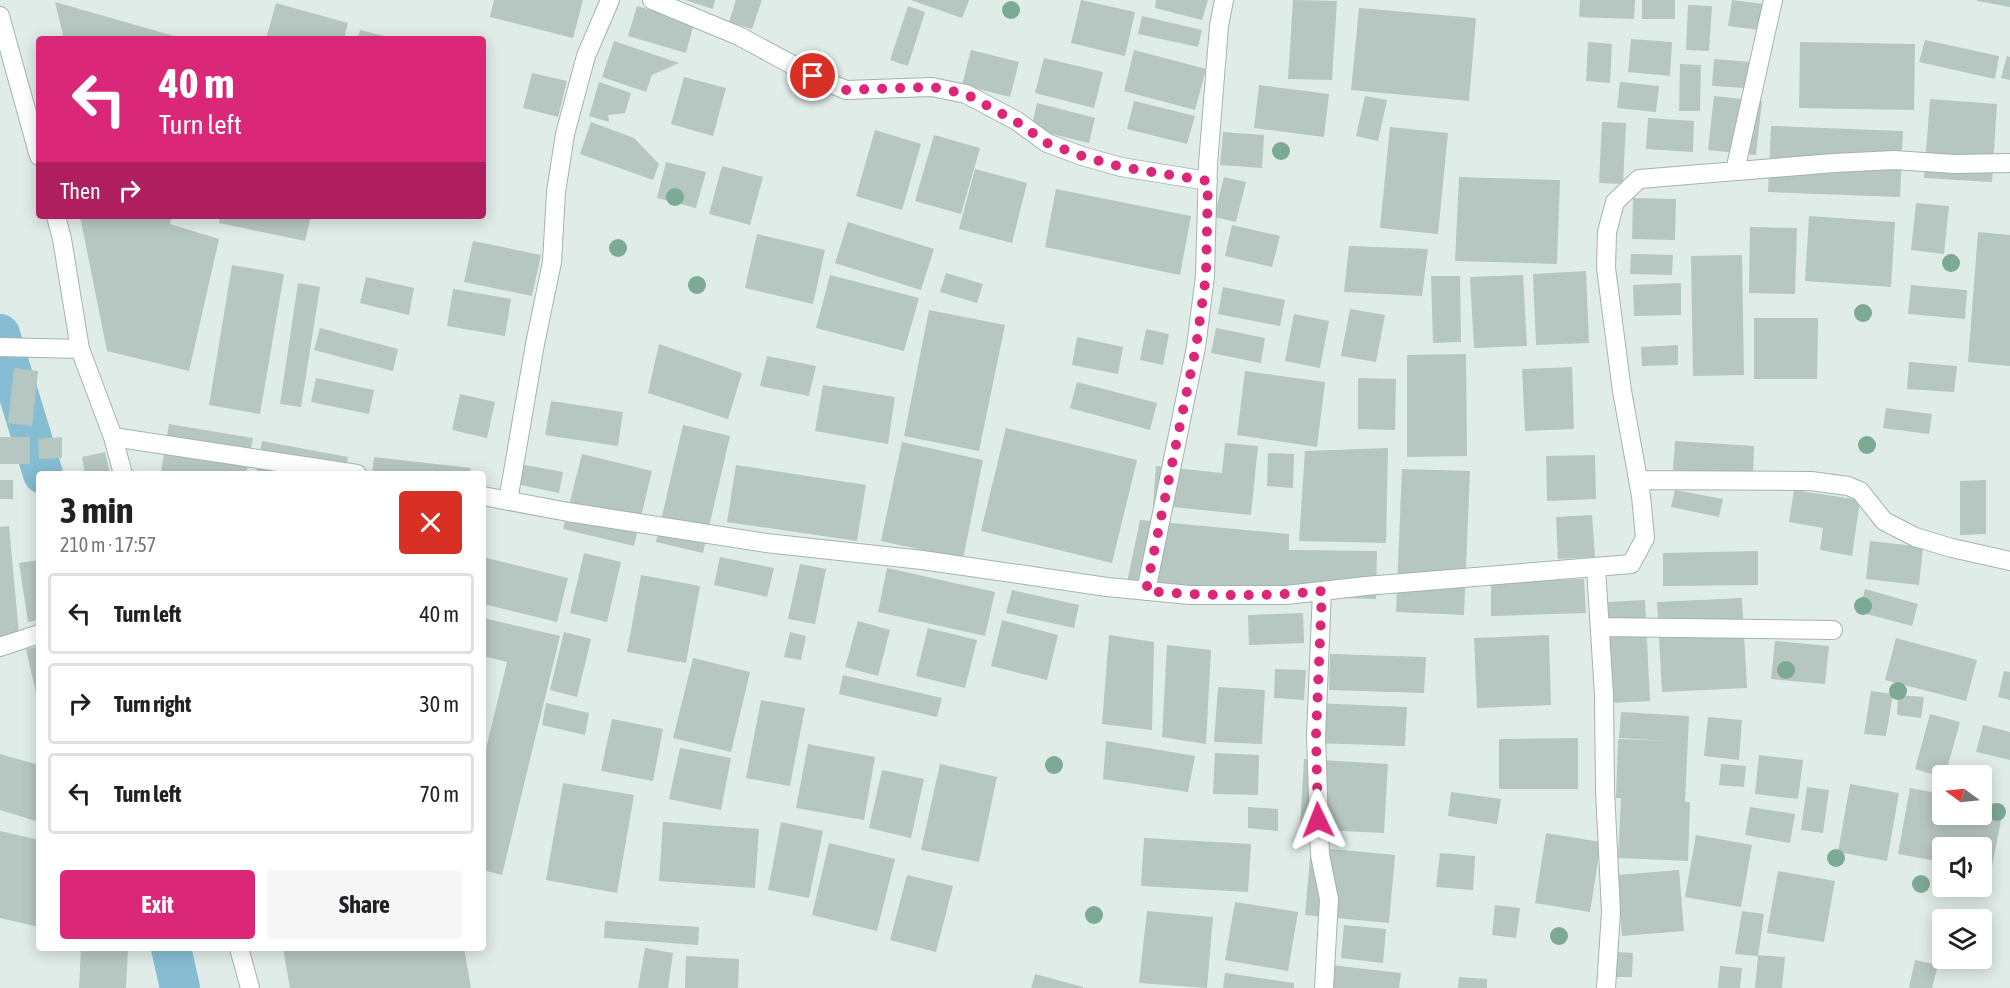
<!DOCTYPE html>
<html lang="en">
<head>
<meta charset="utf-8">
<style>
	:root { --surface:#fff; --page:#f6f6f6; --text:#202124; --muted:#757577; --line:#e0e0e0; --accent:#db2777 }
	body { margin:0; font-family:"Asap Condensed",sans-serif; background:var(--page); color:var(--text); height:100vh; display:flex; flex-direction:column; font-size:22px; white-space:nowrap }
	* { box-sizing:border-box; margin:0 }
	p { font-size:20px; color:var(--muted) }
	.icon { flex:none; width:33px; height:33px; fill:none; stroke:currentColor; stroke-width:2; stroke-linecap:round; stroke-linejoin:round }
	.map { position:relative; flex:1; overflow:hidden }
	.drawer { position:absolute; left:36px; top:471px; width:450px; height:480px; display:flex; flex-direction:column; background:var(--surface); border-radius:6px; box-shadow:0 3px 15px #0003 }
	.drawer>* { flex:none }
	.banner { position:absolute; left:36px; top:36px; width:450px; height:183px; border-radius:6px; box-shadow:0 3px 15px #0003; background:#db2777; color:#fff; overflow:hidden }
	.needle { width:39px; rotate:285deg }
	.tools { position:absolute; left:1932px; top:765px; display:grid; gap:12px }
	.tools a { display:grid; place-items:center; width:60px; height:60px; border-radius:6px; background:var(--surface); box-shadow:0 3px 15px #0003; font-size:30px }
	.pin { position:absolute; display:grid; place-items:center; width:51px; height:51px; color:#fff; margin:-26px; border:3px solid #fff; border-radius:50%; box-shadow:0 2px 6px #0007 }
	.me { position:absolute; width:66px; margin:-33px; rotate:358deg; stroke-linejoin:round; filter:drop-shadow(0 0 4px #0008) }
	.turn { display:flex; align-items:center; gap:21px; height:126px; padding:0 24px; font-size:27px }
	.turn .icon { width:78px; height:78px; stroke-width:2.5 }
	.turn b { display:block; font-size:42px; line-height:51px }
	.then { display:flex; align-items:center; height:57px; padding:0 24px; background:#0003; gap:12px; font-size:22px }
	.round { display:grid; place-items:center; flex:none; width:63px; height:63px; border-radius:6px; background:var(--page) }
	.summary { display:flex; align-items:center; justify-content:space-between; height:102px; padding:0 24px }
	h1 { font-size:36px; font-weight:700; line-height:45px }
	.button { display:flex; gap:12px; margin-top:auto; padding:12px 24px }
	.button a { flex:1; height:69px; border-radius:6px; background:var(--accent); color:#fff; font-size:24px; font-weight:700; line-height:69px; text-align:center }
	.button a+a { background:var(--page); color:var(--text) }
	ul { padding:0; list-style:none }
	li { display:flex; align-items:center; gap:18px; height:81px; margin:0 12px 9px; padding:0 12px; border:3px solid var(--line); border-radius:6px }
	li div { flex:1 }
	li b { display:block; font-size:22px }
	li em { font-style:normal }
	.map>svg:first-child { display:block }
	.lines { fill:none; stroke-linecap:round; stroke-linejoin:round }
	.canal { stroke:#87bdd2; stroke-width:40 }
	.building { fill:#b6c6c1 }
	.minor-casing { stroke:#a3b4b0; stroke-width:20 }
	.minor { stroke:#fff; stroke-width:18 }
	.tree { fill:#7caa94 }
	.route { stroke:#db2777; stroke-width:10; stroke-dasharray:0 18 }
</style>
</head>
<body>
<div class="map">
<svg width="2010" height="988" viewBox="0 0 2010 988">
	<rect width="100%" height="100%" fill="#e0ece8"/>
	<g class="lines">
		<path class="canal" d="M0,334L43,474
			M171,948L180,988"/>
	</g>
	<path class="building" d="M494,0H583L573,38L490,17Z
		M685,0H715L713,9Z
		M736,0H762L752,29L729,22Z
		M911,0H969L962,18Z
		M1081,0L1135,12L1125,56L1071,43Z
		M1156,0H1208L1202,20L1155,8Z
		M1293,0L1337,1L1332,80L1288,79Z
		M1580,0H1635L1634,19L1579,17Z
		M1642,0H1675V19H1642Z
		M1732,0L1771,5L1768,31L1728,26Z
		M1977,0H2010V7L1977,1Z
		M55,2L181,38L180,39H64Z
		M276,3L348,23L344,39H266Z
		M1688,5L1712,6L1709,51L1686,50Z
		M637,6L694,23L686,53L628,36Z
		M908,6L925,12L908,66L890,60Z
		M1359,8L1476,18L1469,101L1351,90Z
		M1142,16L1202,30L1198,47L1138,34Z
		M360,30L392,38V39H358Z
		M1631,39L1672,42L1670,76L1628,72Z
		M1925,40L1999,56L1995,79L1919,62Z
		M614,41L679,63L652,75L646,92L602,77Z
		M1588,42L1612,44L1610,83L1586,81Z
		M1800,42L1915,44L1914,110L1799,108Z
		M971,50L1019,62L1010,97L962,85Z
		M1134,50L1206,69L1195,110L1124,91Z
		M2007,56L2010,57V80L2001,78Z
		M1044,58L1103,72L1094,108L1035,93Z
		M1714,59L1764,63L1761,89L1712,86Z
		M1680,64L1701,65L1700,111H1679Z
		M532,73L567,81L558,117L523,108Z
		M684,77L726,88L713,136L671,124Z
		M599,82L631,93L625,113L608,115L609,122L589,116Z
		M1620,82L1659,86L1656,112L1617,108Z
		M1259,85L1329,94L1324,137L1254,128Z
		M1365,96L1387,100L1378,141L1356,136Z
		M1714,96L1762,101L1756,155L1708,150Z
		M1930,99L1997,104L1992,182L1924,178Z
		M1134,101L1195,116L1187,144L1127,129Z
		M1037,103L1095,118L1089,143L1031,129Z
		M1648,118L1694,121L1693,152L1646,149Z
		M591,122L634,138L659,164L653,180L580,154Z
		M1602,122L1626,123L1623,184L1599,183Z
		M1771,126L1903,131L1900,197L1768,192Z
		M1390,127L1448,133L1438,234L1380,228Z
		M875,130L921,144L902,210L856,196Z
		M1223,132L1264,135L1262,168L1220,165Z
		M934,135L980,148L961,214L915,201Z
		M666,162L706,172L696,208L657,198Z
		M722,166L763,177L750,225L709,214Z
		M975,169L1027,183L1012,243L959,229Z
		M1224,177L1246,182L1236,222L1214,217Z
		M1459,177L1560,180L1557,264L1455,261Z
		M1056,189L1191,216L1180,275L1045,247Z
		M1633,198L1676,199L1675,240L1632,239Z
		M1916,203L1949,206L1944,254L1911,250Z
		M80,216H172L170,224L219,239L189,371L107,351Z
		M220,216H311L305,241L219,223Z
		M1809,216L1895,222L1891,287L1805,281Z
		M848,222L934,249L921,290L835,263Z
		M1232,225L1280,236L1272,267L1225,256Z
		M1750,227L1797,228L1795,294L1749,293Z
		M1978,232L2010,235V366L1968,362Z
		M757,234L825,250L813,304L745,288Z
		M473,241L541,255L532,296L464,282Z
		M1349,246L1428,249L1422,296L1344,292Z
		M1631,254L1673,255L1672,275L1630,274Z
		M1742,255L1744,375L1693,376L1691,256Z
		M232,265L284,274L260,414L209,405Z
		M1586,271L1589,343L1536,345L1533,274Z
		M946,273L983,284L977,303L940,292Z
		M830,275L919,298L904,351L816,328Z
		M1523,275L1527,346L1474,348L1470,277Z
		M1431,276H1460L1461,342L1433,343Z
		M366,277L414,288L409,315L360,303Z
		M298,283L320,287L301,407L280,404Z
		M1681,283V315L1634,316L1633,285Z
		M1911,285L1967,290L1965,319L1908,314Z
		M1223,287L1285,300L1280,326L1218,314Z
		M453,289L511,299L505,336L447,326Z
		M1350,309L1385,315L1376,362L1341,356Z
		M929,310L1005,325L979,451L904,436Z
		M1294,314L1329,321L1320,368L1285,361Z
		M1754,318H1818L1817,379H1754Z
		M320,328L398,349L393,371L314,350Z
		M1216,328L1265,338L1261,363L1211,353Z
		M1146,329L1169,334L1163,365L1140,360Z
		M1077,337L1123,347L1118,374L1072,365Z
		M659,344L742,373L728,419L648,393Z
		M1678,345V365L1642,366L1641,347Z
		M1466,354L1467,456L1407,457V355Z
		M767,356L816,366L809,396L760,386Z
		M1909,362L1957,366L1954,392L1907,389Z
		M1572,367L1574,429L1525,431L1522,369Z
		M14,368L38,371L32,426L8,423Z
		M1245,371L1325,382L1317,447L1237,435Z
		M316,378L374,390L369,414L311,402Z
		M1358,378L1396,379L1395,430L1358,429Z
		M1077,382L1157,403L1150,430L1070,408Z
		M823,385L895,397L888,444L815,431Z
		M460,394L495,402L487,438L452,430Z
		M551,401L623,412L618,446L545,435Z
		M1886,408L1932,414L1929,434L1883,428Z
		M169,424L253,438L246,474H172L161,472Z
		M683,425L730,436L703,553L656,542Z
		M1006,428L1137,460L1112,563L981,531Z
		M0,437H30V464H0Z
		M62,437V458L39,459L38,439Z
		M262,441L348,457L345,474H256Z
		M1675,441L1754,446L1753,474L1673,470Z
		M902,442L983,460L963,559L881,541Z
		M1225,443L1258,446L1251,515L1153,505L1156,466L1222,473Z
		M1388,448L1386,543L1299,541L1305,451Z
		M105,452L110,474H85L82,457Z
		M1268,453L1294,454L1293,488L1267,486Z
		M582,454L652,471L634,546L563,529Z
		M1595,455L1596,499L1547,501L1546,456Z
		M374,457L471,468L470,474H372Z
		M520,464L563,472L559,493L516,484Z
		M736,465L866,485L857,541L727,522Z
		M1402,469L1470,471L1464,615L1396,612Z
		M0,480H13V499H0Z
		M1986,480V534L1960,535V481Z
		M1675,490L1723,499L1719,517L1671,507Z
		M1794,490L1860,500L1852,556L1820,550L1823,528L1789,522Z
		M1592,515L1595,557L1558,559L1556,517Z
		M1140,520L1289,534V550L1377,551L1376,599L1125,592Z
		M9,526L19,634L0,637V527Z
		M1870,541L1923,547L1919,585L1866,579Z
		M1758,551V585L1663,586V553Z
		M584,553L621,562L607,622L570,613Z
		M483,557L568,578L557,622L483,604Z
		M720,557L774,568L767,597L714,585Z
		M39,560V620L28,622L19,563Z
		M800,564L826,569L815,624L788,619Z
		M887,568L995,592L985,636L878,612Z
		M641,575L700,586L686,663L627,652Z
		M1584,579L1586,613L1491,616V582Z
		M1865,589L1918,604L1912,626L1859,612Z
		M1012,590L1079,605L1074,628L1006,613Z
		M1742,598L1747,688L1662,692L1657,602Z
		M1645,600L1650,701L1612,703L1607,602Z
		M1303,613L1304,643L1249,645L1248,615Z
		M483,618L560,636L502,875L483,870V761L507,662L483,656Z
		M1002,620L1058,635L1047,680L991,666Z
		M858,621L890,630L878,676L845,667Z
		M928,628L977,640L965,688L916,676Z
		M564,632L591,639L577,697L550,690Z
		M790,632L806,636L801,660L784,657Z
		M1109,635L1154,642L1152,730L1102,724Z
		M1549,635L1551,705L1477,708L1474,638Z
		M1896,638L1977,660L1966,701L1885,680Z
		M1775,641L1829,646L1825,684L1771,679Z
		M1167,645L1211,650L1206,744L1162,737Z
		M39,646V702H38L26,649Z
		M1330,654L1426,657L1424,693L1329,690Z
		M693,658L750,672L731,752L673,738Z
		M1275,669L1306,670L1304,700L1274,698Z
		M2004,671L2010,672V700L1998,697Z
		M843,675L942,698L937,717L839,694Z
		M1218,687L1265,690L1262,744L1214,742Z
		M1871,691L1893,694L1886,736L1864,734Z
		M1898,695L1924,697L1921,718L1897,715Z
		M761,700L805,708L790,786L746,778Z
		M546,703L589,713L585,735L542,725Z
		M1314,703L1407,707L1405,746L1312,743Z
		M1621,712L1689,716L1685,802H1690L1688,861L1618,858L1621,798H1616L1618,739L1671,741L1619,738Z
		M1930,714L1960,722L1945,776L1942,777L1915,769Z
		M1708,717L1742,720L1739,760L1704,756Z
		M612,719L663,729L653,781L601,771Z
		M1983,725L2010,732V760L1976,752Z
		M1578,738V789H1499V739Z
		M1106,741L1195,756L1188,792L1103,779Z
		M808,744L875,757L864,820L796,808Z
		M680,748L731,758L721,810L669,799Z
		M1215,753L1259,755L1258,795L1213,794Z
		M0,754L39,765V822L0,810Z
		M1759,755L1803,760L1798,799L1755,794Z
		M1304,759L1388,764L1384,833L1300,829Z
		M940,764L997,777L979,862L921,850Z
		M1721,764L1746,766L1744,787L1719,785Z
		M882,770L924,779L911,838L869,828Z
		M563,783L634,795L617,893L546,880Z
		M1850,784L1899,793L1887,861L1838,852Z
		M1807,787L1829,790L1823,833L1801,830Z
		M1910,788L1942,794V814H1982V801L2004,805L1991,871L1982,869V848H1942V862L1898,854Z
		M1451,792L1501,799L1497,824L1448,816Z
		M1248,807L1278,809V831L1248,828Z
		M1750,807L1795,814L1790,843L1745,835Z
		M663,822L759,829L755,888L659,881Z
		M781,822L823,831L809,898L768,890Z
		M0,831L39,840V927L0,918Z
		M1546,833L1601,842L1590,912L1535,903Z
		M1696,835L1752,845L1741,907L1685,897Z
		M1144,838L1251,844L1248,892L1141,886Z
		M829,843L895,859L877,931L812,915Z
		M1311,847L1395,855L1389,923L1305,915Z
		M1440,853L1475,856L1473,890L1436,887Z
		M1679,870L1684,931L1622,936L1617,875Z
		M1778,871L1835,881L1824,942L1767,933Z
		M907,875L953,886L936,952L890,940Z
		M1235,902L1298,912L1288,971L1225,960Z
		M1495,905L1520,908L1516,938L1492,935Z
		M1147,911L1213,917L1207,988L1139,983Z
		M1742,911L1764,914L1758,956L1735,954Z
		M605,921L699,927L698,945L604,938Z
		M1344,925L1386,929L1383,963L1341,958Z
		M81,948H128L126,988H79Z
		M283,948H464L471,988H290Z
		M645,948L673,953L668,988H638Z
		M1616,952L1633,953L1632,977H1615Z
		M1758,955L1785,957L1782,988H1755Z
		M686,956L739,959L738,988H685Z
		M1915,960L1938,965L1932,988H1909Z
		M1322,964L1401,973L1399,988H1328Z
		M1720,966L1742,968L1740,988H1718Z
		M1225,973L1294,983V988H1223Z
		M1035,974L1083,987V988H1031Z
		M1459,977L1487,979V988H1458Z"/>
	<g class="lines">
		<defs>
			<path id="minor" d="M652,0L739,36L813,76L846,90L932,87L966,94L1017,121L1047,143L1082,156L1121,167L1208,181
				M0,16L39,156
				M1735,171L1773,0
				M56,216L62,239L80,349L113,437L123,474
				M0,347L80,349
				M113,437L357,474
				M1638,480L1811,481L1848,486L1860,491L1884,521L1915,537L1952,548L2010,561
				M483,496L568,512L766,543L922,560L1107,587L1190,595H1286L1366,586L1631,564L1645,538L1641,496L1622,391L1606,268L1607,232L1615,202L1639,179L1834,163L1894,160L1954,164L2010,163
				M508,501L535,344L552,262L556,192L565,134L586,56L610,0
				M1596,568L1604,695L1605,790L1611,912L1606,988
				M1146,591L1196,347L1205,276L1208,164L1219,26L1224,0
				M1322,591L1316,736L1320,855L1329,899L1324,988
				M1600,627L1833,630
				M0,647L39,634
				M239,948L250,988"/>
		</defs>
		<use href="#minor" class="minor-casing"/>
		<use href="#minor" class="minor"/>
	</g>
	<g class="tree">
		<circle cx="1011" cy="10" r="9"/>
		<circle cx="1281" cy="151" r="9"/>
		<circle cx="675" cy="197" r="9"/>
		<circle cx="618" cy="248" r="9"/>
		<circle cx="1951" cy="263" r="9"/>
		<circle cx="697" cy="285" r="9"/>
		<circle cx="1863" cy="313" r="9"/>
		<circle cx="1867" cy="445" r="9"/>
		<circle cx="1863" cy="606" r="9"/>
		<circle cx="1786" cy="670" r="9"/>
		<circle cx="1898" cy="691" r="9"/>
		<circle cx="1054" cy="765" r="9"/>
		<circle cx="1997" cy="812" r="9"/>
		<circle cx="1836" cy="858" r="9"/>
		<circle cx="1921" cy="884" r="9"/>
		<circle cx="1094" cy="915" r="9"/>
		<circle cx="1559" cy="936" r="9"/>
	</g>
	<g class="lines">
		<path class="route" d="M813,76L846,90L932,87L966,94L1017,122L1047,143L1082,156L1121,167L1208,181L1206,276L1196,347L1146,591C1205,596 1264,597 1322,591L1316,736L1318,820"/>
	</g>
</svg>
<div class="tools">
<a><svg class="needle" viewBox="-14 -14 28 28"><path d="M0-13l5 13h-10z" fill="#e53935"/><path d="M0 13l5-13h-10z" fill="#757577"/></svg></a>
<a><svg class="icon" aria-label="sound" viewBox="0 0 24 24"><path d="M4 9h4l5-4v14l-5-4H4zM17 9q2 3 0 6"/></svg></a>
<a><svg class="icon" aria-label="layers" viewBox="0 0 24 24"><path d="M12 4l9 5-9 5-9-5zM3 14l9 5 9-5"/></svg></a>
</div>
<div class="pin" style="left:813px;top:76px;background:#d93025"><svg class="icon" aria-label="arrive" viewBox="0 0 24 24"><path d="M6 21V4h12l-3 4 3 4H6"/></svg></div>
<svg class="me" style="left:1318px;top:820px" viewBox="-20 -20 40 40"><path d="M0-17L14 15 0 8-14 15z" fill="#db2777" stroke="#fff" stroke-width="4"/></svg>
<div class="banner">
<div class="turn"><svg class="icon" aria-label="left" viewBox="0 0 24 24"><path d="M17 20v-9H6M10 6l-5 5 5 5"/></svg><div><b>40 m</b>Turn left</div></div>
<div class="then">Then<svg class="icon" aria-label="right" viewBox="0 0 24 24"><path d="M7 20v-9h11M14 6l5 5-5 5"/></svg></div>
</div>
<section class="drawer">
<div class="summary"><div><h1>3 min</h1><p>210 m · 17:57</p></div><a class="round" style="background:#d93025;color:#fff"><svg class="icon" aria-label="close" viewBox="0 0 24 24"><path d="M6 6l12 12M18 6L6 18"/></svg></a></div>
<ul>
<li><svg class="icon" aria-label="left" viewBox="0 0 24 24"><path d="M17 20v-9H6M10 6l-5 5 5 5"/></svg><div><b>Turn left</b></div><em>40 m</em></li>
<li><svg class="icon" aria-label="right" viewBox="0 0 24 24"><path d="M7 20v-9h11M14 6l5 5-5 5"/></svg><div><b>Turn right</b></div><em>30 m</em></li>
<li><svg class="icon" aria-label="left" viewBox="0 0 24 24"><path d="M17 20v-9H6M10 6l-5 5 5 5"/></svg><div><b>Turn left</b></div><em>70 m</em></li>
</ul>
<div class="button"><a>Exit</a><a>Share</a></div>
</section>
</div>
</body>
</html>
